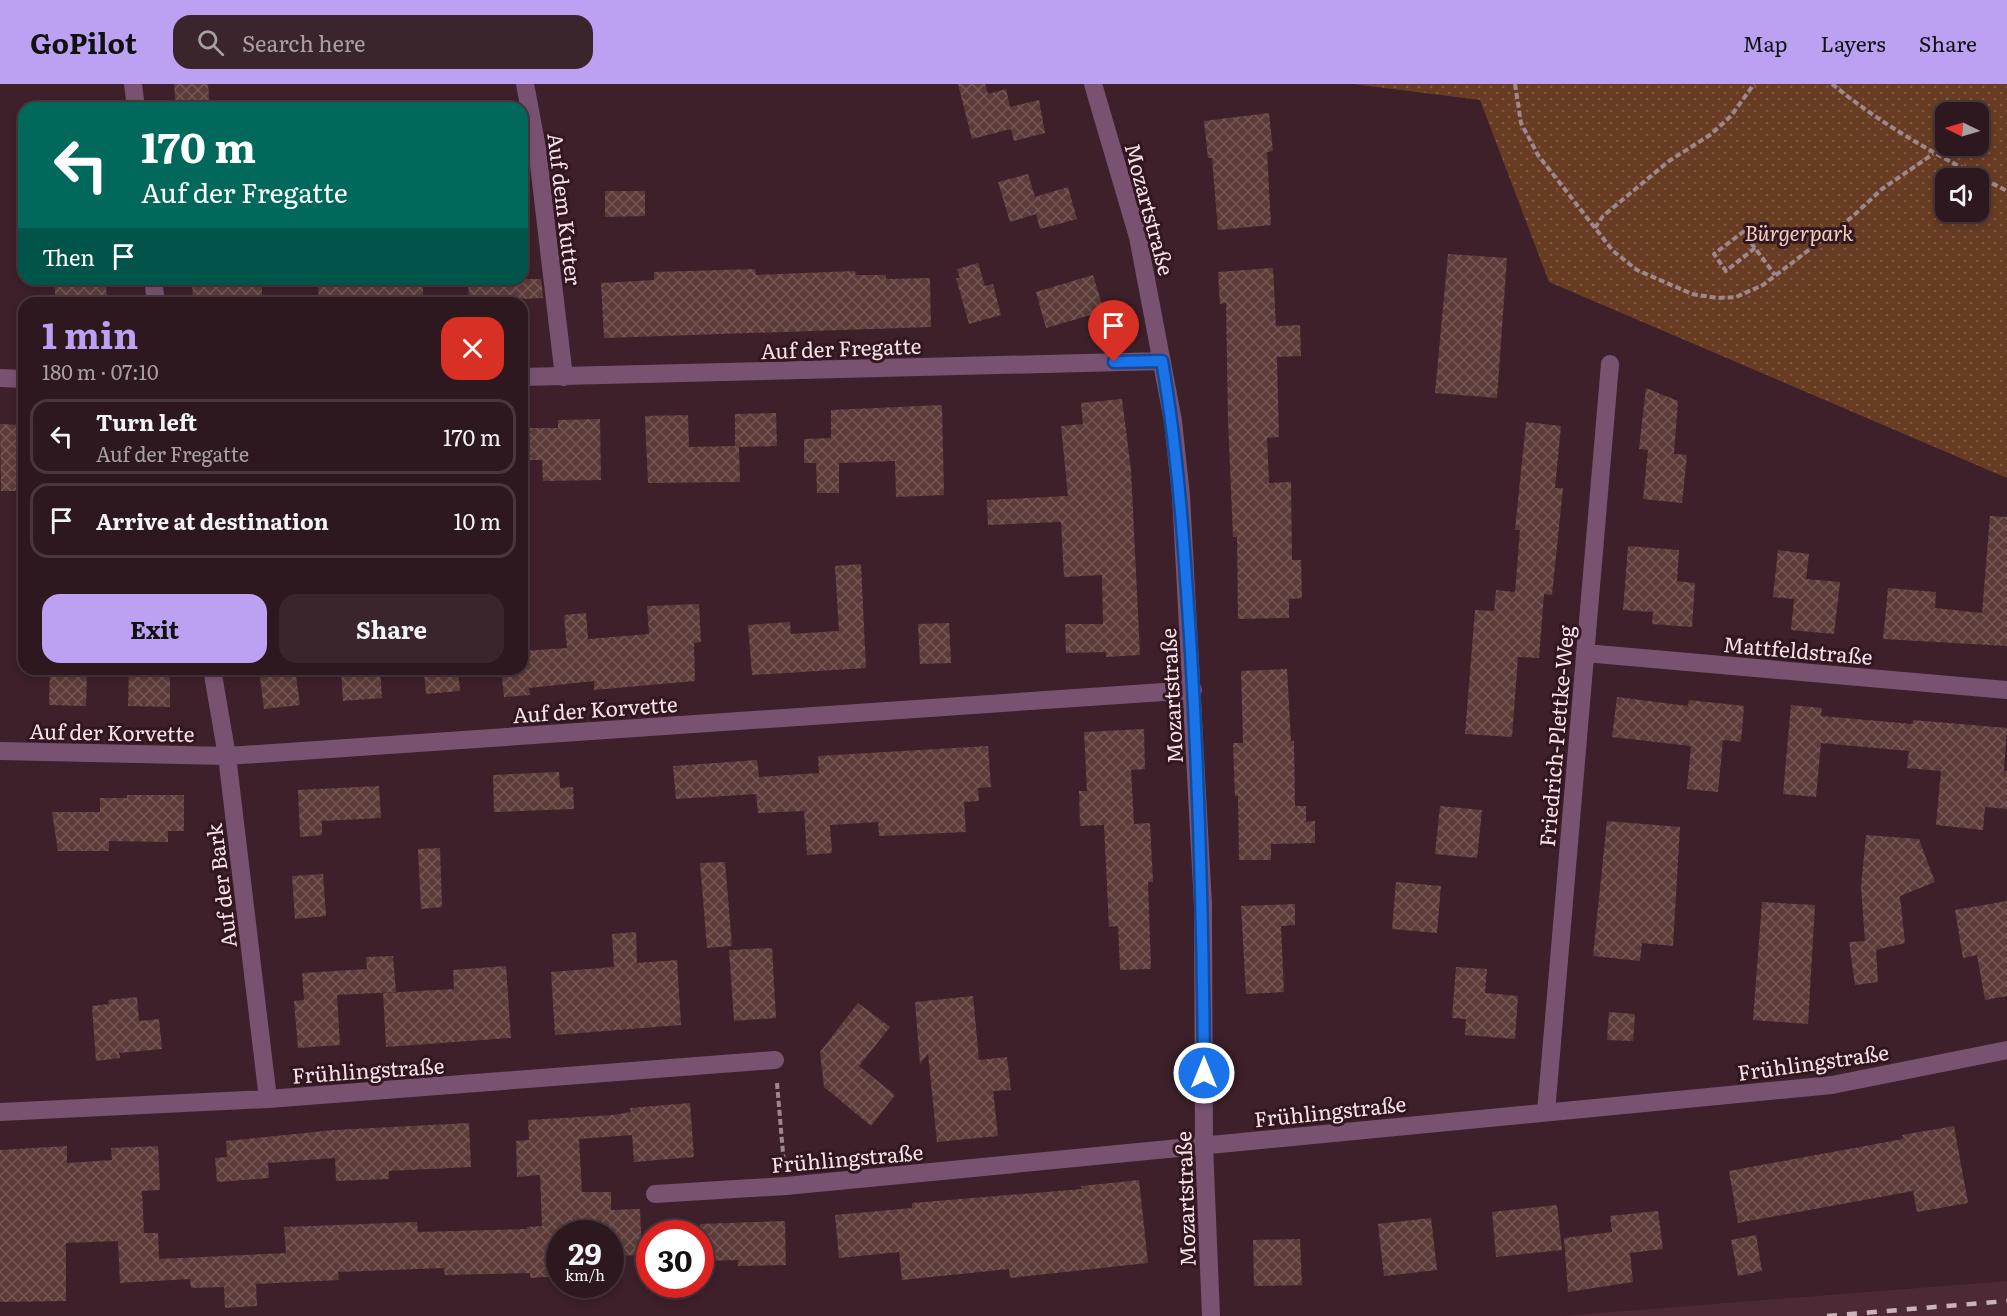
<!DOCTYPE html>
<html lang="en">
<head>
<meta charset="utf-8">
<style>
	:root { --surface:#2e1820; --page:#3a252d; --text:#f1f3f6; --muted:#a7a0a5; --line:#49373e; --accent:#bca0f2 }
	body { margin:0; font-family:Literata,serif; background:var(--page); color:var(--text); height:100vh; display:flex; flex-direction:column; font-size:22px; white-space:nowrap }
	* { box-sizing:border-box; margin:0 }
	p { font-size:20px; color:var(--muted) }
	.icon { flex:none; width:33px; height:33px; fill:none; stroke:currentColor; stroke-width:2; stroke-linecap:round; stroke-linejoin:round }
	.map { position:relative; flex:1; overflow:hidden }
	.panel { position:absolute; left:18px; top:213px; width:510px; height:378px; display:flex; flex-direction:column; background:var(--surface); border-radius:18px; box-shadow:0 3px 9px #0003,0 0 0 2px var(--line) }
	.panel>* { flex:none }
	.hud { position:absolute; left:18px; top:18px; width:510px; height:183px; border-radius:18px; box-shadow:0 3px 9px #0003,0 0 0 2px var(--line); background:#00695c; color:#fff; overflow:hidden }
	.needle { width:39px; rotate:275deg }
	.buttons { position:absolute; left:1935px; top:18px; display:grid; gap:12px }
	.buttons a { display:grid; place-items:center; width:54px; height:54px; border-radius:12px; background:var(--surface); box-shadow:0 3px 9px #0003,0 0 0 2px var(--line); font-size:30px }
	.speed { position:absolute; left:546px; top:1136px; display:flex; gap:12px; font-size:30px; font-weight:700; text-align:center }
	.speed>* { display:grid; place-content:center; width:78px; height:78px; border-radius:50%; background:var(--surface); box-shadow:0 3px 9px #0003,0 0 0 2px var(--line); line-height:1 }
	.speed small { font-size:15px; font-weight:400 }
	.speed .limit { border:9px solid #d22; background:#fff; color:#111 }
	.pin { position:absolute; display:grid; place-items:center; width:51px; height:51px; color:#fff; margin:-62px -26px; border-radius:50% 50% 50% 0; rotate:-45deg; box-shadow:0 0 6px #0007 }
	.pin .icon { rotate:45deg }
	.me { position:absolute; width:66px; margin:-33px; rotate:0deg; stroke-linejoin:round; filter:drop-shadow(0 0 4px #0008) }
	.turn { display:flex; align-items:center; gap:21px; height:126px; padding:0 24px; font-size:27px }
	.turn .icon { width:78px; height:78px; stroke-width:2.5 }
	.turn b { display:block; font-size:42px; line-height:51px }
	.then { display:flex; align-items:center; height:57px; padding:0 24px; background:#0003; gap:12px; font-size:22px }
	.round { display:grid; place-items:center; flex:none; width:63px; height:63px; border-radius:18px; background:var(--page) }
	.head { display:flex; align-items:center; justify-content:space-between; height:102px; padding:0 24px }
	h1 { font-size:36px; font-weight:700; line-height:45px; color:var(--accent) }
	.cta { display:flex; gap:12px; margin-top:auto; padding:12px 24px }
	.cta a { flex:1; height:69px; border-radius:18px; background:var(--accent); color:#111; font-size:24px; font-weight:700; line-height:69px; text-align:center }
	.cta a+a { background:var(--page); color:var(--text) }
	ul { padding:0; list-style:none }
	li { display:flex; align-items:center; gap:18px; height:75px; margin:0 12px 9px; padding:0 12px; border:3px solid var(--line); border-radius:18px }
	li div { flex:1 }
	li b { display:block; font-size:22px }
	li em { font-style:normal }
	header { display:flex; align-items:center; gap:36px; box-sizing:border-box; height:84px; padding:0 30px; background:var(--accent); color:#111 }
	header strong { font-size:28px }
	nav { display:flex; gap:33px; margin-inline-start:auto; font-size:21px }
	.search { width:420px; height:54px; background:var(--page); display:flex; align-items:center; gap:15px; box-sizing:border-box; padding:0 21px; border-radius:18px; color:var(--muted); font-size:22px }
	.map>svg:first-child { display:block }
	.built { fill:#4b2935 }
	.park { fill:url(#park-dots); fill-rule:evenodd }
	.building { fill:url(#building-cross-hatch) }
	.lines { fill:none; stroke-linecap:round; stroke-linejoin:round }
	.path { stroke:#9f878e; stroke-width:4; stroke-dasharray:6 3; stroke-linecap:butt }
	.street { stroke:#795272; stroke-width:18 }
	.rail { stroke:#cab4ba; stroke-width:4.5; stroke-dasharray:10 10; stroke-linecap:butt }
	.route-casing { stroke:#114b97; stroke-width:15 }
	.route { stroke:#1a73e8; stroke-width:10 }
	.labels { text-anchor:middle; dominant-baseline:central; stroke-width:6; stroke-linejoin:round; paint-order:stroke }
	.street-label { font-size:21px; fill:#f6e2e7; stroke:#321620 }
	.park-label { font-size:21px; font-style:italic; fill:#f4ceba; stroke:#321620 }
</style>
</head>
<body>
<header>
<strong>GoPilot</strong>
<div class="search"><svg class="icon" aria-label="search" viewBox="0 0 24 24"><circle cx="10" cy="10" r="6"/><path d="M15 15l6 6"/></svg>Search here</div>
<nav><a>Map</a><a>Layers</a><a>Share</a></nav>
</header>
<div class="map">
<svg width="2007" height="1232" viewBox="0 0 2007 1232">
	<defs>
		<pattern id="park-dots" width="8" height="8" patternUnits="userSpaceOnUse" patternTransform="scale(1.5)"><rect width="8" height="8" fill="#673c22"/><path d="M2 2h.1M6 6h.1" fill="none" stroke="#7d5842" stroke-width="1.8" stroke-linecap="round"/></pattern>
		<pattern id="building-cross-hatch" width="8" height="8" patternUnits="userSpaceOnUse" patternTransform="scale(1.5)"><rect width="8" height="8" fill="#5c3c39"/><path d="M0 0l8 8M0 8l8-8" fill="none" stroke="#745856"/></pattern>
	</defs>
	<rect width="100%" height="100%" fill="#3d202a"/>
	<path class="built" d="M2007,1197V1232H1562Z"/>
	<path class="park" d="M1353,0H2007V394L1549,198L1480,16ZM1946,28H1978V62H1946ZM1946,94H1978V128H1946Z"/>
	<path class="building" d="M174,0H208L210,24H176Z
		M958,0H985L988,10L1006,5L1010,23L1039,16L1045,49L1014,57L1011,45L972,55Z
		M1269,29L1273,67L1267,68L1271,141L1218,146L1212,74H1208L1204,37Z
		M1028,90L1035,113L1068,103L1077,135L1040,145L1036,130L1010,138L998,98Z
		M605,107H645V132L605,133Z
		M1448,170L1507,174L1497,314L1435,309Z
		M978,179L985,202L993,200L1001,231L969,240L956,194H960L957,185Z
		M1273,184L1276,242L1300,241L1301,272L1277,273L1279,353L1267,354L1269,399L1291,398L1292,476H1301L1302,514L1289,515V534L1238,535L1237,453H1233L1228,337L1226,219L1220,220L1218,188Z
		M755,185L756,191L855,187L856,191H886V195L930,194L931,243L604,254L601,199L654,196V188Z
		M1093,191L1104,227L1046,244L1036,208Z
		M54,195H105L108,219H56Z
		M192,195H262V219H193Z
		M318,195H423V219H319Z
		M468,195H541L543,214L469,217Z
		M1646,304L1678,317L1674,370L1687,371L1682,419L1643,415L1648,366L1639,365Z
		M1122,315L1131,386L1140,571L1106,573V568L1066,569L1065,540H1103L1102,491L1064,493L1061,438L988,441L987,416L1068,412L1061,342L1083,340L1081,319Z
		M942,321L944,411L896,413L895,377L839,379V409H817L816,379H804V355L831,354V326Z
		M776,329L777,362L739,363L740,398L648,399L645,332L688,331L689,363L735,362V330Z
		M600,335L601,396L543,397L542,376H522V344H558V336Z
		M1526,338L1561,342L1555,404H1563L1552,511L1544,510L1539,574L1518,573L1512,653L1465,650L1475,526L1494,527L1496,506L1515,508L1520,446H1515Z
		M0,340L24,341L23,407H1Z
		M1990,432L2007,433V562L1883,555L1888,504L1936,508L1935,524L1982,529Z
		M1628,462L1679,466L1677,497L1695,499L1692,543L1652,540L1653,528L1623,526Z
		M1778,466L1809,470L1806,495L1840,498L1834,550L1791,546L1794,515L1773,513Z
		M861,480L866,584L752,591L748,541L790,538L791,550L839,547L835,482Z
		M699,520L701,558L694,559L695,597L594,606V597L529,604L530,611L504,613L501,585H522V567L567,564L564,531L586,529L588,555L649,550L647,522Z
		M949,539L951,579L920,580L918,540Z
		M50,585H87L86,622L49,621Z
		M129,585H158V591H170V623L128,622Z
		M259,585H295L300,621L264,625Z
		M341,585H380L382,614L343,617Z
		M424,585H458L460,607L426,610Z
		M1287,585L1291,657H1294L1295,722H1306V738L1315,737V759L1271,760V776H1239L1238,712H1235L1233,659H1243L1241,587Z
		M1617,613L1688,622L1689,616L1744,622L1741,658L1723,656L1718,708L1687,705L1691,662L1612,653Z
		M1791,621L1822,624L1821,632L1913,640V636L2007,644L2004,687H2007V725L1985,723L1983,746L1936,741L1941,687L1907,684L1909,667L1821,659L1816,713L1783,710Z
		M1144,645L1145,685L1131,686L1134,740L1150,739L1153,798H1148L1151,885L1120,886L1118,842L1109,843L1104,741L1080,742L1079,707H1087L1084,648Z
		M988,662L991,703L978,704L979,717L964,718L966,748L879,752L878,738L830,741L832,769L807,771L804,727L758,729L756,710L676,715L673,682L757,676L759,693L819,689L818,672Z
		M559,688L560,704L573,703L574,725L494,728L493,691Z
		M379,702L381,734L322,737V751L300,753L298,706Z
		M127,711H184V747H168V758L109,757V767H58L52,728H100V714H127Z
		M1440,722L1482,726L1477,774L1435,770Z
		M1607,737L1680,743L1673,862L1642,859L1640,877L1593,872Z
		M1866,751L1919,755L1935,798L1900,812L1905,859L1876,866L1878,898L1855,901L1849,858L1865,857L1861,803Z
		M440,764L442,823L421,825L418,765Z
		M725,778L732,862L707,864L700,779Z
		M323,790L326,832L295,835L292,792Z
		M1396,798L1441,802L1437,849L1392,845Z
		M2007,817V912L1985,916L1977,871L1963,874L1955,826Z
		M1762,818L1815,821L1808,940L1753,936Z
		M1295,820V841L1281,842L1284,908L1246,910L1241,822Z
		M636,848L637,879L677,876L681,941L555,951L551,888L614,883L612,850Z
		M772,864L776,934L734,937L729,866Z
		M393,872L396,908L337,911L340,961L298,964L294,917L304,916L302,889L367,885L366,873Z
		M506,882L511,954L386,963L383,909L454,905L453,886Z
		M1456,883L1487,885L1485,909L1518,912L1515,955L1465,951L1466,935L1452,934Z
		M973,912L979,976L1007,973L1011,1006L993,1007L998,1052L937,1058L928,970L920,980L915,918Z
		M137,913L139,937L159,935L162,965L119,969L120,974L96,977L92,922L109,920L108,916Z
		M858,919L890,943L859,982L895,1011L871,1042L824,1003L820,968Z
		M1609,928L1635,930L1633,957L1607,956Z
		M690,1019L694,1073L634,1078L632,1051L579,1055L582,1108H611V1126L640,1125L642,1171L610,1172V1149H560V1192L530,1194V1189L445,1191L444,1184L338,1188L339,1196L256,1200L257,1222L225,1224L224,1203L191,1204L190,1195L120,1199L118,1157L66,1159V1217L0,1218V1066L67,1062V1079L112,1076L111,1064L158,1062L160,1106L142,1107L144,1149H158L159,1175L286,1169L284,1143L417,1138L418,1148L527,1145V1143L542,1142L540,1091L517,1093L516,1057L529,1056L528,1036L613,1031L631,1028L630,1024Z
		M469,1039L471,1083L389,1087V1095L336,1097L335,1074L268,1079L269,1094L217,1098L215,1074L227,1073L226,1057L334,1046Z
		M1954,1042L1968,1119L1917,1128L1913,1107L1738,1139L1729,1087L1903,1055L1902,1051Z
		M1139,1096L1148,1179L1010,1194L1009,1185L902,1196L899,1168L839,1174L835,1131L912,1124V1119L1082,1105L1081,1102Z
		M1557,1121L1562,1166L1496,1173L1492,1128Z
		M1658,1127L1663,1165L1630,1169L1633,1198L1568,1208L1564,1154L1612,1148L1610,1132Z
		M1431,1134L1437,1186L1384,1192L1378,1140Z
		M785,1137L786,1181L738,1182V1176L700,1177V1140Z
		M1756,1151L1762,1187L1738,1192L1731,1156Z
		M1300,1155L1302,1201L1254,1202L1253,1156Z"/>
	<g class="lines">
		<path class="path" d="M1515,0L1521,39L1538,71L1613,167L1637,186L1692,210L1717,214L1736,213L1763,201L1852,133L1882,105L1933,70
			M1832,0C1887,45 1944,75 2007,107
			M1595,144L1603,132L1669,77L1710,51L1731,32L1754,0
			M1755,164L1726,187L1714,170L1743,148L1775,191
			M777,999L784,1081"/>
		<path class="street" d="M133,0L136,24
			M525,0L537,64L564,293
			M1093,0L1138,153L1173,337L1181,412L1203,821L1204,1061L1211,1232
			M153,195L156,219
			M522,293L1162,277
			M0,294L24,295
			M1585,569L2007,606
			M212,585L227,672L268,1015
			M0,667L227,672L1193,606
			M0,1028L268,1015L775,976
			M1546,1028L1610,280
			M655,1110L786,1102L1832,1001L2007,966"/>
		<path class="rail" d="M1827,1232L2007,1217"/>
	</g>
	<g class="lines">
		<defs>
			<path id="route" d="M1114,278L1162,277C1178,369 1184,460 1190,553C1199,698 1203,844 1204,989"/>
		</defs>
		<use href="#route" class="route-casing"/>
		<use href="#route" class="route"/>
	</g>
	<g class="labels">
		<g class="street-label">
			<text transform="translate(566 125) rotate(83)">Auf dem Kutter</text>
			<text transform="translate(1151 125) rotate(75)">Mozartstraße</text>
			<text transform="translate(841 263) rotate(-2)">Auf der Fregatte</text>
			<text transform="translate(1798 565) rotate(5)">Mattfeldstraße</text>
			<text transform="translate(1170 612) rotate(-93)">Mozartstraße</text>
			<text transform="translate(595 624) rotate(-4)">Auf der Korvette</text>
			<text transform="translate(112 647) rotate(1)">Auf der Korvette</text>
			<text transform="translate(1555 652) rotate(-85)">Friedrich-Plettke-Weg</text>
			<text transform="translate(220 802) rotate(-97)">Auf der Bark</text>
			<text transform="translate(1813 977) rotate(-8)">Frühlingstraße</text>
			<text transform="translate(368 985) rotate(-4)">Frühlingstraße</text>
			<text transform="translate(1330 1026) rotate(-6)">Frühlingstraße</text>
			<text transform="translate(847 1073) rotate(-5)">Frühlingstraße</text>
			<text transform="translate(1184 1115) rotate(-92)">Mozartstraße</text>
		</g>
		<g class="park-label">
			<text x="1799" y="147">Bürgerpark</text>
		</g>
	</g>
</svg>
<div class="buttons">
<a><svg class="needle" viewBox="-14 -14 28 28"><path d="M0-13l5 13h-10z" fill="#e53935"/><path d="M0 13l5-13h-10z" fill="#a7a0a5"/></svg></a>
<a><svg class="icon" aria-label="sound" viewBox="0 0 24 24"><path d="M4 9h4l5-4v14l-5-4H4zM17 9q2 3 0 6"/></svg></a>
</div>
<div class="speed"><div>29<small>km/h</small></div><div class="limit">30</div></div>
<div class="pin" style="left:1114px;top:278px;background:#d93025"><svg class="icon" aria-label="arrive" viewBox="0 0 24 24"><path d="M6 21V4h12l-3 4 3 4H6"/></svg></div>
<svg class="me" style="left:1204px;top:989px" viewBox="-20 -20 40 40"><circle r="17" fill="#1a73e8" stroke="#fff" stroke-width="3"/><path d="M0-11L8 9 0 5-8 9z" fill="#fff"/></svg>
<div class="hud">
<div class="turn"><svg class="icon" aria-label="left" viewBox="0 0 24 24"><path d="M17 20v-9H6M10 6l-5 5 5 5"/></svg><div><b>170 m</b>Auf der Fregatte</div></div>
<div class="then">Then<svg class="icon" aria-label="arrive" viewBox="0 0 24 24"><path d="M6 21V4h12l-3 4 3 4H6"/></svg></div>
</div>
<section class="panel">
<div class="head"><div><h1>1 min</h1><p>180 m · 07:10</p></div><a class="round" style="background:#d93025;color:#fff"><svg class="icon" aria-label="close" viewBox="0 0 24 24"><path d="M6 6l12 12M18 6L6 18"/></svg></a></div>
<ul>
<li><svg class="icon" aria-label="left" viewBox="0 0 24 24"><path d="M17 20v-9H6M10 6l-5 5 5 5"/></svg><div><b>Turn left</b><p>Auf der Fregatte</p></div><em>170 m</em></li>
<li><svg class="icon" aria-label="arrive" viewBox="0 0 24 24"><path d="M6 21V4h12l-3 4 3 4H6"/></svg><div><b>Arrive at destination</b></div><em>10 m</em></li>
</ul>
<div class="cta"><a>Exit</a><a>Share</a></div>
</section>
</div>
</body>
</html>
